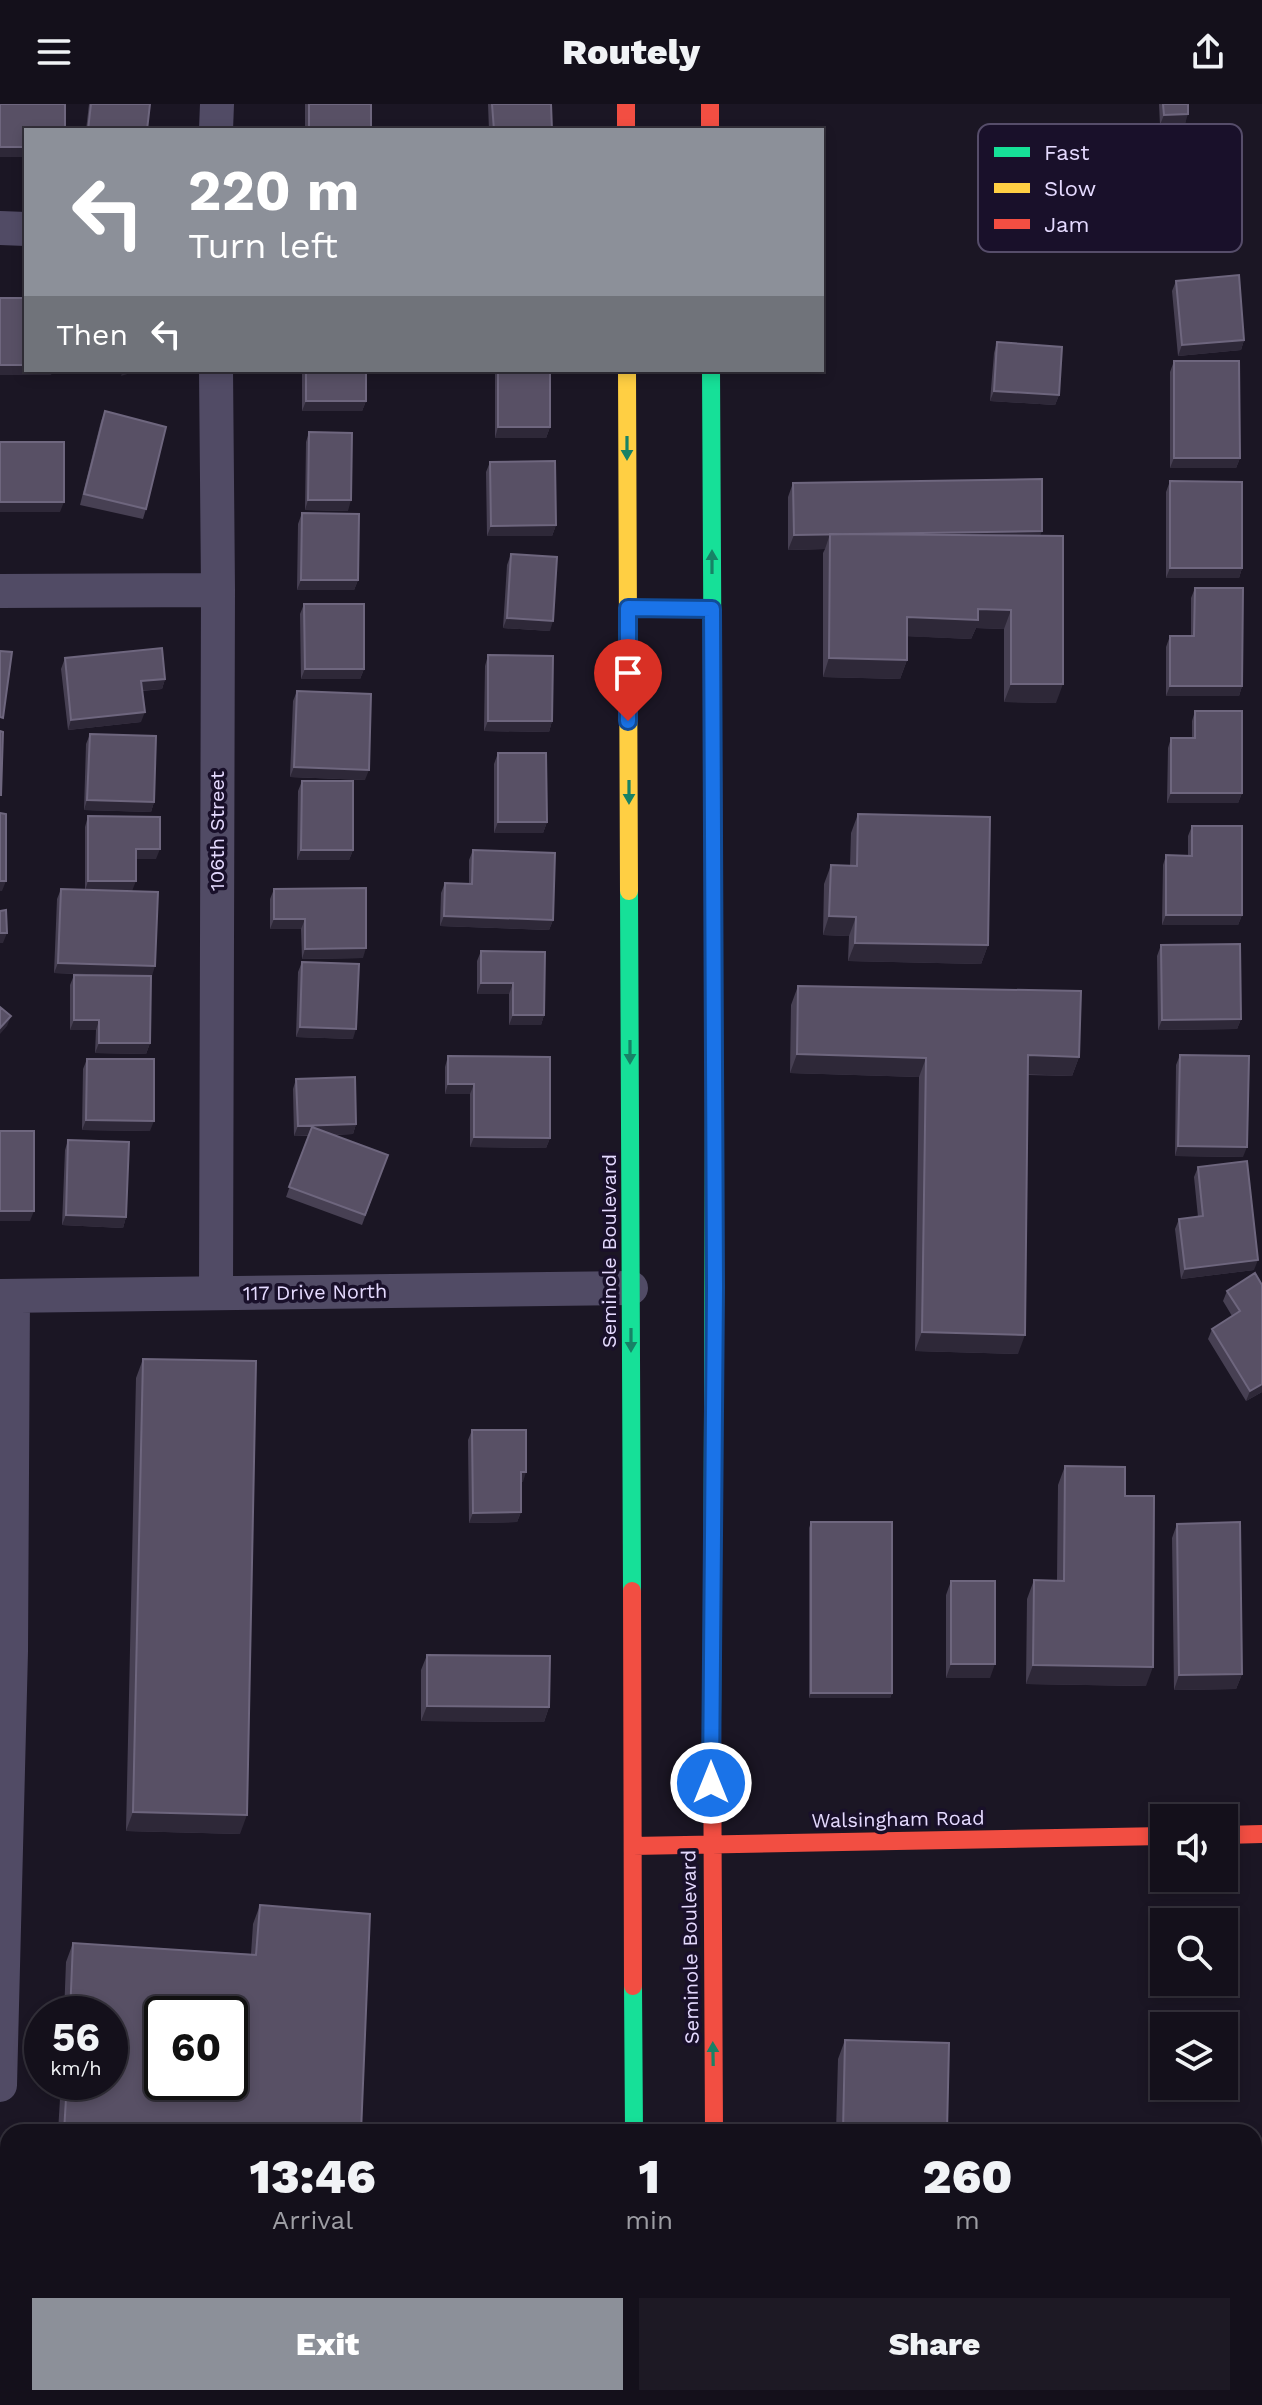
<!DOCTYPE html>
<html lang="en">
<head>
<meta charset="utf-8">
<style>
	:root { --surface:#14101b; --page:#1d1924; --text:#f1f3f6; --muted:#9d9da3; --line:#33303a; --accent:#8c9099 }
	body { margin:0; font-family:"Work Sans",sans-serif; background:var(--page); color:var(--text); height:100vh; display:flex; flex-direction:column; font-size:30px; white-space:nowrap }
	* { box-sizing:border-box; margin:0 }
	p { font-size:26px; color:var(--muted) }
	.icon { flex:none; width:44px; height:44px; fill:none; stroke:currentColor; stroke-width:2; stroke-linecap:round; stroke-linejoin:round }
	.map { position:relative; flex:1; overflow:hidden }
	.sheet { position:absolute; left:0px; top:2020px; width:1262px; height:282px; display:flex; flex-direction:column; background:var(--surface); border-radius:24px 24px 0 0; box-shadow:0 4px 12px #0003,0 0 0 2px var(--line) }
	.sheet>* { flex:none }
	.guide { position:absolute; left:24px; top:24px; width:800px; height:244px; border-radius:0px; box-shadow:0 4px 12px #0003,0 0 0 2px var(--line); background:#8c9099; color:#fff; overflow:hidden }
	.buttons { position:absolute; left:1150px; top:1700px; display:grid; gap:16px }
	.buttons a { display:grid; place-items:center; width:88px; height:88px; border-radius:0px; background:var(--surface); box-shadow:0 4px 12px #0003,0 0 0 2px var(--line); font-size:40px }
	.speed { position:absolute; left:24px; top:1892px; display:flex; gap:16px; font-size:40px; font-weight:700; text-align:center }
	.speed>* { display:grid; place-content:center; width:104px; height:104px; border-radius:50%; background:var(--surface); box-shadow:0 4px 12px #0003,0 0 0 2px var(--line); line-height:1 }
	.speed small { font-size:20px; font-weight:400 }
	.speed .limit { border:4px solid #111; border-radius:12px; background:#fff; color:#111 }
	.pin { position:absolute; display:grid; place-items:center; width:68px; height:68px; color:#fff; margin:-82px -34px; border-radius:50% 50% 50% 0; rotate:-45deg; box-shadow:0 0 8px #0007 }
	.pin .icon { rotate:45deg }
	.me { position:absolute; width:88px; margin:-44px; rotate:0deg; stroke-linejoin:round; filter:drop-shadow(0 0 6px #0008) }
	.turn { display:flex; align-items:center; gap:28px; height:168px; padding:0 32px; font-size:36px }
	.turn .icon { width:104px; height:104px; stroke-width:2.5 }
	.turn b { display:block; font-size:56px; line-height:68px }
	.then { display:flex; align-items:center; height:76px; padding:0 32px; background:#0003; gap:16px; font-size:30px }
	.eta { display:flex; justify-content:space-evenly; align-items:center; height:136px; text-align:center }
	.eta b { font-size:48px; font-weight:800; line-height:56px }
	.cta { display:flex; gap:16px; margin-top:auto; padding:16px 32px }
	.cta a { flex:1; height:92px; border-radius:0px; background:var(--accent); color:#fff; font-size:32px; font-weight:800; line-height:92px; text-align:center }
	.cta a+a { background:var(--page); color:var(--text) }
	header { display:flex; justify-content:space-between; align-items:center; height:104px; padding:0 32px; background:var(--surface); font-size:36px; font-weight:800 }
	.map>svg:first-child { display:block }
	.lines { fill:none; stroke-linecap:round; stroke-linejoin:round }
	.street { stroke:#514b65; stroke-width:34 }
	.fast { stroke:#16e098; stroke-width:18 }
	.slow { stroke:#ffcf43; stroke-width:18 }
	.jam { stroke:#f24e42; stroke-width:18 }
	.wall { fill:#474053 }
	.shaded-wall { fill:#2e2838 }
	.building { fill:#585065; stroke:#6e667e; stroke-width:2; fill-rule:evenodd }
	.oneway { fill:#178266 }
	.route-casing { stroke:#114b97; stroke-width:20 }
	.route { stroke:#1a73e8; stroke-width:14 }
	.labels { text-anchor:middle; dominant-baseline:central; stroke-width:7; stroke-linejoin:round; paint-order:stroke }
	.street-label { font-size:20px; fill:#e5daff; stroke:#19102a }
	.key { fill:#19102a; stroke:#564d6a; stroke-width:2 }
	.key-label { font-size:22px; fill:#e5daff }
</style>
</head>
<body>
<header><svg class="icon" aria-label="menu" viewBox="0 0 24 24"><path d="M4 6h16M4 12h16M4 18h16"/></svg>Routely<svg class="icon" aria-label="share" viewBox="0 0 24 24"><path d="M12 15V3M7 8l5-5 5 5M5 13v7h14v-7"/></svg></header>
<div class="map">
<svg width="1262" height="2301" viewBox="0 0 1262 2301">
	<rect width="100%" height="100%" fill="#1b1624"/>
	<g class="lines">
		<path class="street" d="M216,26L217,0
			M0,124L26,125
			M0,487L218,486
			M216,1189L218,486L216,266
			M0,1192L631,1184
			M0,1981L11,1547L13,1192
			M0,2175V2301"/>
		<path class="fast" d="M711,266L713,648
			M628,504L712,505
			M629,787L632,1487
			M712,1619L714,984
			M633,1882L634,2028
			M635,2294V2301"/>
		<path class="slow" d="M627,266L629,787
			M716,2294V2301"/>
		<path class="jam" d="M626,0V26
			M710,0V26
			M713,648L714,984
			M632,1487L633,1882
			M712,1619L714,2028
			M1224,1731L1262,1730
			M633,1742L1164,1732"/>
	</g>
	<path class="wall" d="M89,0H91L147,26H86Z
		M305,0H371V26H305Z
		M488,0H551L552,26H489Z
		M1159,0H1188L1185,20L1160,21Z
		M1166,30L1238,118L1234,128L1163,129V41Z
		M1176,177L1244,236L1241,246L1178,252L1172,187Z
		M997,238L1059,291L1055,301L990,297L994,249Z
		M1174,257L1240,354L1236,364H1170V268Z
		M302,266H366V297L362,307H302Z
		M495,266H550V323L546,334H495Z
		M105,307L146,405L143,415L80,401L101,317Z
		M309,328L348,407L305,406L306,338Z
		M490,358L556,421L552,432H487L486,368Z
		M1170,377L1242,464L1239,474H1166V388Z
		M793,379L1040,431L1056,599L1004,598V525L976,524L971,535L907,532V556L900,575L823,573V449L825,445L788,446V393Z
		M302,409L358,476L354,486H297L298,420Z
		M511,450L550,527L503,524L507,461Z
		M1195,484L1242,582L1239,592H1166V543L1170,532H1191V494Z
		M304,500L364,565L360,575H301L300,510Z
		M488,551L552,617L549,628L484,627L485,562Z
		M65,554L165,575L162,585L142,587L141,618L68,626L61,565Z
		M297,587L365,676L290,673L293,597Z
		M1195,607L1242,689L1238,699H1167L1168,644L1171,634H1192V617Z
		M90,630L154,698L151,708L84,706L86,640Z
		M498,649L547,718L543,729H494V660Z
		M302,677L353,746L349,756H297L298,687Z
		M858,710L988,841L981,860L848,857L849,832L823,831L824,780L831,761L850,762L851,729Z
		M88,712L156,755H136L132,787H111L152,872H151L150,939L146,950L95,949L96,926H70V881L74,871L130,872L54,869L57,795L61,785L85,786V723Z
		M1192,722L1242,811L1238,821H1162L1163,761L1166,751L1188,752V732Z
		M473,746L553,816L549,826L440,822L441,789L445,779L469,780V756Z
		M274,785L363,854L302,855L301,825H270V795Z
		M1161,841L1241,915L1237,925L1158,926L1157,852Z
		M481,847L544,911L541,921H509V890H477V857Z
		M302,858L353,935L296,933L298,868Z
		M798,882L1079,953L1072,972L1028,971L1018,1250L915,1247L919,973L790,969L791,901Z
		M1180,951L1243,1053L1175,1052L1176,961Z
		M448,952L550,1034L546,1044L470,1043V990H445V963Z
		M87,955L150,1027L82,1026L83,965Z
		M296,975L356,1020L353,1030L333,1031L388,1051L362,1121L286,1093L308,1032H294L293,985Z
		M68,1036L126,1113L123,1124L62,1121L65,1046Z
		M1198,1063L1254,1166L1181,1175L1175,1125L1179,1115L1198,1113L1194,1073Z
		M1255,1169L1262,1288L1246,1297L1208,1235L1212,1225L1232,1212L1223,1197L1227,1187Z
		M143,1255L240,1730L126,1727L136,1274Z
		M472,1326L523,1378H521V1408L517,1418L469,1419L468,1336Z
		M1065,1362L1125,1392L1146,1582L1026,1580L1027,1495L1034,1476H1057L1058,1381Z
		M811,1418L892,1589L890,1594H809V1424Z
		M1177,1420L1242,1570L1236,1585L1174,1586L1172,1434Z
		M951,1477L990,1574H946V1491Z
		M427,1551L549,1603L544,1618L421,1617V1566Z
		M260,1801L361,2028H58L61,1978H110V1910H64L66,1858L73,1839L251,1850L253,1820Z
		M845,1936L947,2028H836L838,1955Z"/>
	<path class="shaded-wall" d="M1188,10L1185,20L1160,21L1164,11Z
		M0,43H26V53H0Z
		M1166,118H1238L1234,128L1163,129Z
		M1244,236L1241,246L1178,252L1182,241Z
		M0,261H26V266H53L51,271H0Z
		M123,266H140L121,272Z
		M994,287L1059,291L1055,301L990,297Z
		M306,297H366L362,307H302Z
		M498,323H550L546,334H495Z
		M1174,354H1240L1236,364H1170Z
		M308,396H351L348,407L305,406Z
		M0,398H64L60,408H0Z
		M556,421L552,432H487L491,422Z
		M1042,427L1036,442L830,430Z
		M830,430L825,445L788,446L794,431Z
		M1170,464H1242L1239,474H1166Z
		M301,476H358L354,486H297Z
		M978,505L1011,506L1004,525L976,524L971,535L900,532L907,513Z
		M507,514L553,517L550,527L503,524Z
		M829,554L907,556L900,575L823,573Z
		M305,565H364L360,575H301Z
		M165,575L162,585L137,587L141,577Z
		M1011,580H1063L1056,599L1004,598Z
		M1170,582H1242L1239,592H1166Z
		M145,608L141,618L68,626L71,616Z
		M488,617H552L549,628L484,627Z
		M294,663L369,666L365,676L290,673Z
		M1171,689H1242L1238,699H1167Z
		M87,696L154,698L151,708L84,706Z
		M498,718H547L543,729H494Z
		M136,745H160L156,755H132Z
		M301,746H353L349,756H297Z
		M0,777H6L2,787H0Z
		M88,777H136L132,787H85Z
		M1166,811H1242L1238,821H1162Z
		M444,812L553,816L549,826L440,822Z
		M829,812L856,813L849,832L823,831Z
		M274,815H305L301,825H270Z
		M0,829H7L3,839H0Z
		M855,839L988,841L981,860L848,857Z
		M366,844L363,854L302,855L305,845Z
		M58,859L155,862L152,872L54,869Z
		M481,879H513L509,890H477Z
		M513,911H544L541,921H509Z
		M11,912L7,922L0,930V924Z
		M1241,915L1237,925L1158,926L1162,916Z
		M74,916H99L96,926H70Z
		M300,923L356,925L353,935L296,933Z
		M99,939H150L146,950L95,949Z
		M797,950L926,954L919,973L790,969Z
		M1028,951L1079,953L1072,972L1021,970Z
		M448,980H474L470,990H445Z
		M86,1016L154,1017L150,1027L82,1026Z
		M356,1020L353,1030L294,1032L298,1022Z
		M474,1033L550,1034L546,1044L470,1043Z
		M1178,1042L1247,1043L1243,1053L1175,1052Z
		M0,1107H34L30,1117H0Z
		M66,1111L126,1113L123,1124L62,1121Z
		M1258,1156L1254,1166L1181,1175L1185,1165Z
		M922,1228L1025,1231L1018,1250L915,1247Z
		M1262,1280V1288L1246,1297L1250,1287Z
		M521,1368H526L523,1378H517Z
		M521,1408L517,1418L469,1419L473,1409Z
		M951,1560H995L990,1574H946Z
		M1033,1561L1153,1563L1146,1582L1026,1580Z
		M1242,1570L1236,1585L1174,1586L1179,1571Z
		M811,1589H892L890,1594H809Z
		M427,1602L549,1603L544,1618L421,1617Z
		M133,1708L247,1711L240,1730L126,1727Z"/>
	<path class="building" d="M0,0H65V26H26V43H0Z
		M91,0H150L147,26H88Z
		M309,0H371V26H309Z
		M492,0H551L552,26H494Z
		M1163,0H1188V10L1164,11Z
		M1239,171L1244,236L1182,241L1176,177Z
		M0,194H26V261H0Z
		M997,238L1062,243L1059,291L994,287Z
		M1174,257H1239L1240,354H1174Z
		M306,266H366V297H306Z
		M498,266H550V323H498Z
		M105,307L166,323L146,405L84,390Z
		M309,328L352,329L351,396H308Z
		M0,338H64V398H0Z
		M555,357L556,421L491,422L490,358Z
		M1042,375V427L794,431L793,379Z
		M1170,377L1242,378V464H1170Z
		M302,409L359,410L358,476H301Z
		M830,430L1063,432V580H1011V506L978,505V516L907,513V556L829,554Z
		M511,450L557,453L553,517L507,514Z
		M1195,484H1243L1242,582H1170V532H1194Z
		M304,500H364V565H305Z
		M162,544L165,575L141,577L145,608L71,616L65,554Z
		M0,547L12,548L3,614L0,613Z
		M488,551L553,552L552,617H488Z
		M297,587L371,590L369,666L294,663Z
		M1195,607H1242V689H1171V634H1195Z
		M0,627L3,628L1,691H0Z
		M90,630L156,632L154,698L87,696Z
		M498,649H546L547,718H498Z
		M302,677H353V746H301Z
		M0,709L6,710V777H0Z
		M858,710L990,713L988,841L855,839L856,813L829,812L831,761L857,762Z
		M88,712L160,713V745H136V777H88Z
		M1192,722H1242V811H1166V751L1192,752Z
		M473,746L555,749L553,816L444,812L445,779L472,780Z
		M366,784V844L305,845V815H274V785Z
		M61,785L158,788L155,862L58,859Z
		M6,806L7,829H0V807Z
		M1240,840L1241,915L1162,916L1161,841Z
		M481,847L545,848L544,911H513V879H481Z
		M302,858L359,860L356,925L300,923Z
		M74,871L151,872L150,939H99V916H74Z
		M798,882L1081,887L1079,953L1028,951L1025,1231L922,1228L926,954L797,950Z
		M0,903L11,912L0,924Z
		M1180,951L1249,952L1247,1043L1178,1042Z
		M448,952L550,953V1034L474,1033V980H448Z
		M87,955H154V1017L86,1016Z
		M355,973L356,1020L298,1022L296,975Z
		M312,1023L388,1051L365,1111L289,1083Z
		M0,1027H34V1107H0Z
		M68,1036L129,1038L126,1113L66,1111Z
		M1247,1057L1258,1156L1185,1165L1179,1115L1203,1112L1198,1063Z
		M1255,1169L1262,1181V1280L1250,1287L1212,1225L1240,1207L1227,1187Z
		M143,1255L256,1257L247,1711L133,1708Z
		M472,1326H526V1368H521V1408L473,1409Z
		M1065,1362L1125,1363V1392H1154L1153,1563L1033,1561L1034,1476L1064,1477Z
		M811,1418H892V1589H811Z
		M1240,1418L1242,1570L1179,1571L1177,1420Z
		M951,1477H995V1560H951Z
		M427,1551L550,1552L549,1603L427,1602Z
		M260,1801L370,1810L361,2028H64L67,1978H110V1910H70L73,1839L256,1851ZM162,1910H230V1978H162Z
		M845,1936L949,1939L947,2028H843Z"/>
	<defs><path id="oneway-solid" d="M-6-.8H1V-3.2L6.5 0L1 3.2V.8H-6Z" transform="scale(2)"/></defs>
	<g class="oneway">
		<use href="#oneway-solid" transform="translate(627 344) rotate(90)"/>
		<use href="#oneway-solid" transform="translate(712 458) rotate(-90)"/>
		<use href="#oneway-solid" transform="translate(629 688) rotate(90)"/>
		<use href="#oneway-solid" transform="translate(630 948) rotate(90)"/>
		<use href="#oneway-solid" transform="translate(631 1236) rotate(90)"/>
		<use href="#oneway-solid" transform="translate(713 1950) rotate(-91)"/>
	</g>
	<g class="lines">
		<defs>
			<path id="route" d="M628,617V504L712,505L715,1184L711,1679"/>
		</defs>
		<use href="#route" class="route-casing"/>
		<use href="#route" class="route"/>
	</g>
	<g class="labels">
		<g class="street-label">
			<text transform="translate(217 727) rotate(-90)">106th Street</text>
			<text transform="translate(609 1147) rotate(-90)">Seminole Boulevard</text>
			<text transform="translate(315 1188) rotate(-1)">117 Drive North</text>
			<text transform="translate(898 1715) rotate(-1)">Walsingham Road</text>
			<text transform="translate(690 1843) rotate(-91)">Seminole Boulevard</text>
		</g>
	</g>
	<rect x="978" y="20" width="264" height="128" rx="12" class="key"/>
	<rect x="994" y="43" width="36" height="10" fill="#16e098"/>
	<rect x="994" y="79" width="36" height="10" fill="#ffcf43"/>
	<rect x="994" y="115" width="36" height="10" fill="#f24e42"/>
	<g class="key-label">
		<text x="1044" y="56">Fast</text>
		<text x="1044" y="92">Slow</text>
		<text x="1044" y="128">Jam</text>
	</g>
</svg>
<div class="buttons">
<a><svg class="icon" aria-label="sound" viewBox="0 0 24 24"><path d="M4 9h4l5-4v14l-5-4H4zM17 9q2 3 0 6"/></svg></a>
<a><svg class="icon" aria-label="search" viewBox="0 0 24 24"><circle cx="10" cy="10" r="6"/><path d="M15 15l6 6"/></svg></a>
<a><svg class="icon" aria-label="layers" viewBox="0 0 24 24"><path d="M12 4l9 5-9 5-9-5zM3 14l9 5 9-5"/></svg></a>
</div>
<div class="speed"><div>56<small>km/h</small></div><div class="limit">60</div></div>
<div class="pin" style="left:628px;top:617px;background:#d93025"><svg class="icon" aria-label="arrive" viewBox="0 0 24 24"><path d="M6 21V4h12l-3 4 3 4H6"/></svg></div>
<svg class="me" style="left:711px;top:1679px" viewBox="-20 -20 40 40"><circle r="17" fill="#1a73e8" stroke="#fff" stroke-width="3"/><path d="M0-11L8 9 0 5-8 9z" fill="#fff"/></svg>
<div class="guide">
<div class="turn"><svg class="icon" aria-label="left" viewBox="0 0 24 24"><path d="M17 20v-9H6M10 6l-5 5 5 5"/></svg><div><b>220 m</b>Turn left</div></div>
<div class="then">Then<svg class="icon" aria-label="left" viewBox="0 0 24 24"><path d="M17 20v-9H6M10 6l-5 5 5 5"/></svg></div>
</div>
<section class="sheet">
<div class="eta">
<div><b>13:46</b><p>Arrival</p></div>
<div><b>1</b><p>min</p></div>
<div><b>260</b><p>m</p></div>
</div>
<div class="cta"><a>Exit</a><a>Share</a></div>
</section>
</div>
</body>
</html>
